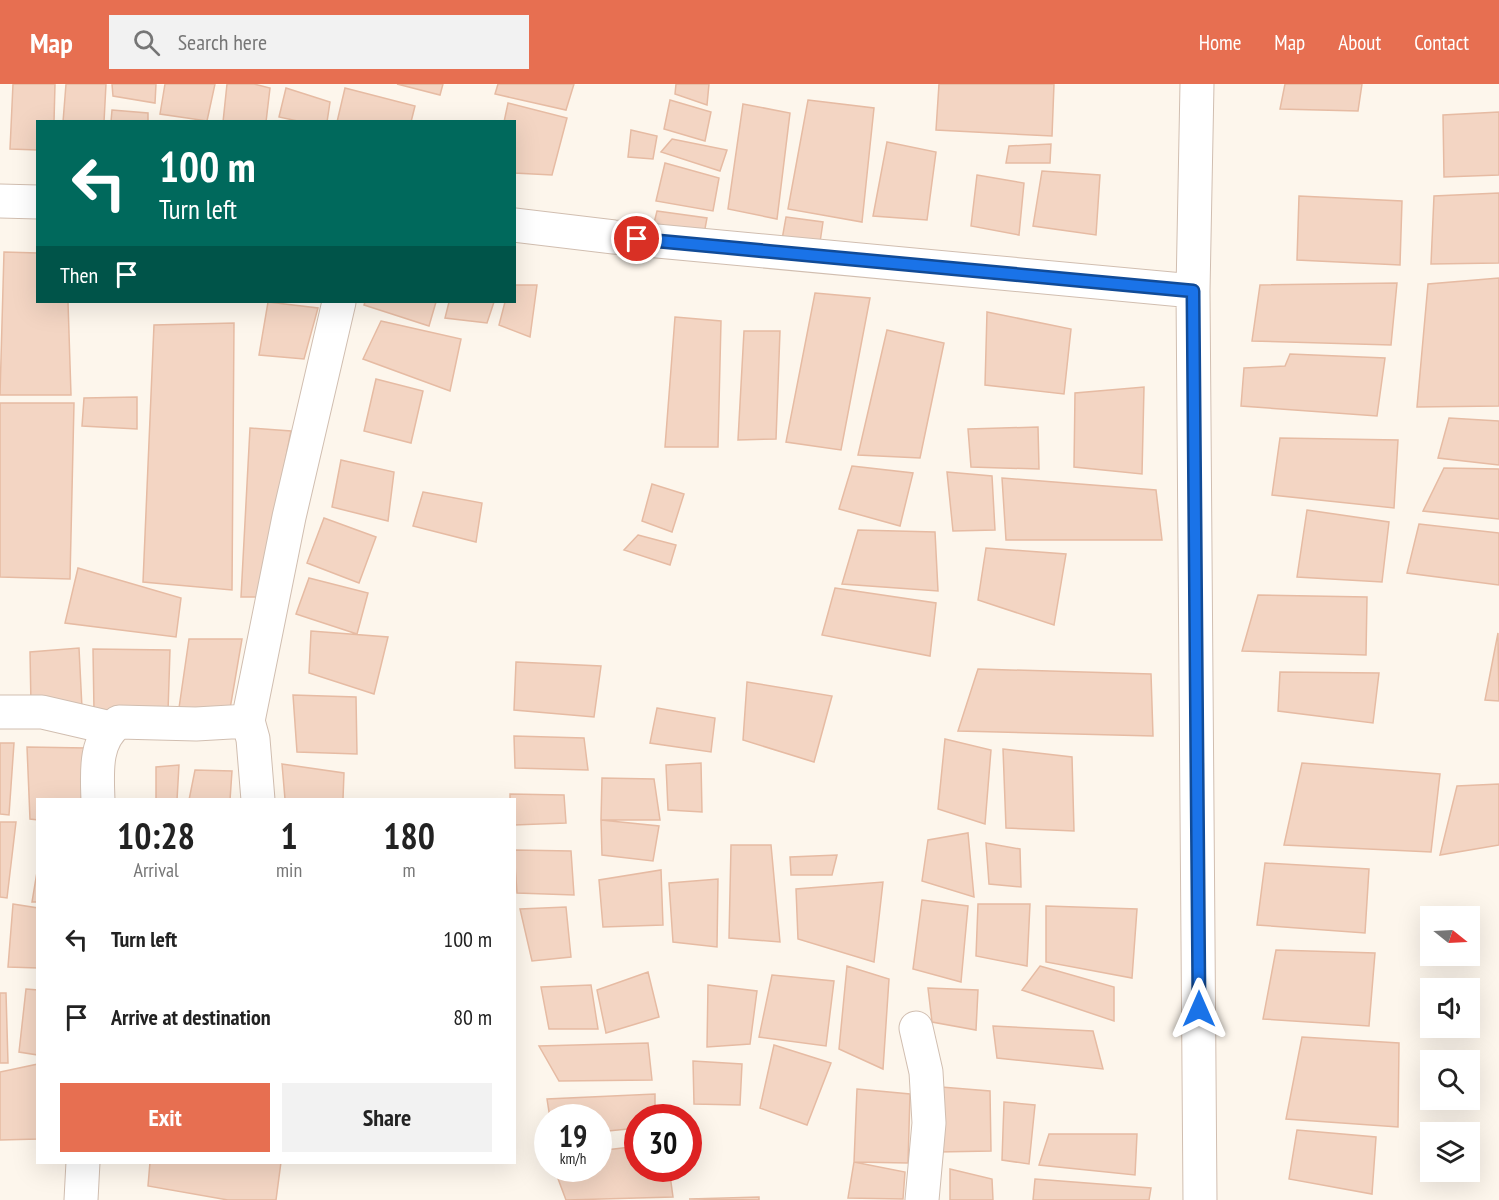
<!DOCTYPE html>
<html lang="en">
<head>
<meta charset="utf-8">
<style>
	:root { --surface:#fff; --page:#f2f2f2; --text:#222; --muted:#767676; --accent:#e76f51 }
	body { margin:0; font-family:"PT Sans Narrow",sans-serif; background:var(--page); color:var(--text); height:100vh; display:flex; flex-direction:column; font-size:22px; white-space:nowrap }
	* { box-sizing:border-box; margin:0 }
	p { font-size:20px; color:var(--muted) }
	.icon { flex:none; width:33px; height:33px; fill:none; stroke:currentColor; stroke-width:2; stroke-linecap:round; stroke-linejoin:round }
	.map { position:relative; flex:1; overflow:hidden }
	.sheet { position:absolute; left:36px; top:714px; width:480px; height:366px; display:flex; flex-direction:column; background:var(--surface); border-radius:0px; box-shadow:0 6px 24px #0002 }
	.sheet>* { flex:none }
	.hud { position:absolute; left:36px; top:36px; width:480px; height:183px; border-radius:0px; box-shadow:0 6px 24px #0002; background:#00695c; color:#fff; overflow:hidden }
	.needle { width:39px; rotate:108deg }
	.buttons { position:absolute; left:1420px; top:822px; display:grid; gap:12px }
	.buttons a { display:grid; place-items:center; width:60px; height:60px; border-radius:0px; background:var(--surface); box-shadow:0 6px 24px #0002; font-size:30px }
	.speed { position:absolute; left:534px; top:1020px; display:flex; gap:12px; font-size:30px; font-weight:700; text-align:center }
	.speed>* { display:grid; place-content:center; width:78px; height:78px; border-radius:50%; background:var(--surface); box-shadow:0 6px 24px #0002; line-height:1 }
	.speed small { font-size:15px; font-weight:400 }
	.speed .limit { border:9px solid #d22; background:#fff; color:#111 }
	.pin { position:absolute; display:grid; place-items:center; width:51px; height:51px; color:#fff; margin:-26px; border:3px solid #fff; border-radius:50%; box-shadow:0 2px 6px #0007 }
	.me { position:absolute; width:66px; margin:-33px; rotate:0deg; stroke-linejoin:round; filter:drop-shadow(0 0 4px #0008) }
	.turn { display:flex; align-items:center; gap:21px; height:126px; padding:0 24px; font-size:27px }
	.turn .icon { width:78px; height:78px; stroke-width:2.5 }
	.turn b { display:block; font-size:42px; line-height:51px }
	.then { display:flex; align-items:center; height:57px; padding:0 24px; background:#0003; gap:12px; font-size:22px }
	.eta { display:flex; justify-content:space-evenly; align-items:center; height:102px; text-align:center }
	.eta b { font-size:36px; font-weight:600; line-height:42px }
	.cta { display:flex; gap:12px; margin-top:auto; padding:12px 24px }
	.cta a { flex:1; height:69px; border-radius:0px; background:var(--accent); color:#fff; font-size:24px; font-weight:600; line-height:69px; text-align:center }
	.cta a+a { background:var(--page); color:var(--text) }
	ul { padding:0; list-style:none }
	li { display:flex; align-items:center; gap:18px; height:78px; padding:0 24px }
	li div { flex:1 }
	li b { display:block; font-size:22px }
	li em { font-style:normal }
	header { display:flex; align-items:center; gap:36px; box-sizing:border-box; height:84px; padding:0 30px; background:var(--accent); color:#fff }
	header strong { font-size:28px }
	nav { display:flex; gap:33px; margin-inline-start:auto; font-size:21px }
	.search { width:420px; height:54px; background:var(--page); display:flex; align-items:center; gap:15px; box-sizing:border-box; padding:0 21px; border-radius:0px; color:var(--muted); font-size:22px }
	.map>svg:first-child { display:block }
	.building { fill:#f3d5c3; stroke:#e6bba3; stroke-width:1.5 }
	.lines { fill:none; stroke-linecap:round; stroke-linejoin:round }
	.minor-casing { stroke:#d1beb0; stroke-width:35 }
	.minor { stroke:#fff; stroke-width:33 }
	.route-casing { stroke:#114b97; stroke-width:15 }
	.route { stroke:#1a73e8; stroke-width:10 }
</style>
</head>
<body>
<header>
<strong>Map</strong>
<div class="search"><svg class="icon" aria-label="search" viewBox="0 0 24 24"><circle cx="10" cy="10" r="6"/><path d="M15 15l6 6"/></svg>Search here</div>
<nav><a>Home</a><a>Map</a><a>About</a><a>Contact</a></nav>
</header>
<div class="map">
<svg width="1499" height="1116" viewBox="0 0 1499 1116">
	<rect width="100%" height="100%" fill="#fdf6ec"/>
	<path class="building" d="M13,0H55L54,38H38V66L10,65Z
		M66,0H106L104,38H63Z
		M112,0H156L155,19L113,12Z
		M165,0H215L207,37L160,30Z
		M227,0H254L270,4L266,38H223Z
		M397,0H443L440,11Z
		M498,0H574L566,26L495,10Z
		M676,0H709L707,21L675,10Z
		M939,0H1054L1052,52L936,46Z
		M1285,0H1362L1358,27L1280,25Z
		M286,4L330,18L327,38H302L279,33Z
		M345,4L415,22L411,38H337Z
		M670,16L711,28L705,57L664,45Z
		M808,16L874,24L862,138L788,125Z
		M508,19L567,34L552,91L514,89V38H504Z
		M743,20L790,29L777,135L728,125Z
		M112,26L148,29V38H111Z
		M1499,28V91L1444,93L1443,31Z
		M631,46L657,52L653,75L628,73Z
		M672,55L727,66L720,87L661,68Z
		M887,58L936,68L927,136L873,132Z
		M1051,60L1050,79H1006L1009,62Z
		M665,79L719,94L713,127L656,117Z
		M1042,87L1100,91L1096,151L1033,142Z
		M977,91L1024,99L1019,151L971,142Z
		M1499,109V179L1431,180L1434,112Z
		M1299,112L1402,117L1400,181L1297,176Z
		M657,127L707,134L704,150L653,143Z
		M786,133L823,138L819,165L781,161Z
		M4,168L38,169V218H68L71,311H0Z
		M1499,194V322L1417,323L1428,200Z
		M1397,199L1391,261L1252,257L1260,201Z
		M514,201H537L530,253L499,241L505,218H514Z
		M815,209L870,214L841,366L786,358Z
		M268,218L318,224L304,275L259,271Z
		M365,218H436L429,242L364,221Z
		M449,218H494L487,239L445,234Z
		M987,228L1071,245L1064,310L985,301Z
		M675,233L721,237L718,363H665Z
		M381,237L461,255L450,307L363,275Z
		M234,239L232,506L143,498L154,241Z
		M887,246L944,259L920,374L858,371Z
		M744,247H780L776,355L738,356Z
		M1290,270L1385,274L1377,332L1241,322L1244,284L1285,282Z
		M376,295L423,307L411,359L364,347Z
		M1144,303L1142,390L1074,383L1075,309Z
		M137,313V345L82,342L84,314Z
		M0,319H74L70,495L0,493Z
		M1449,334L1499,337V381L1438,374Z
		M1038,343L1039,385L971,383L968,345Z
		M250,344L291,347L259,513H241Z
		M1280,354L1398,356L1394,424L1272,411Z
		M341,376L394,388L388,437L332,423Z
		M852,382L913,389L900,442L839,425Z
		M1444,384L1499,385V435L1423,427Z
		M947,388L992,392L995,446L953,447Z
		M1002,394L1156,406L1162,456H1006Z
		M652,400L684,410L672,448L642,437Z
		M423,408L482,419L476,458L413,442Z
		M1307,426L1389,438L1382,498L1297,493Z
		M324,434L376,453L359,499L307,479Z
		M1419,440L1499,449V501L1407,489Z
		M858,446L935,448L938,507L842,500Z
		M638,451L676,461L670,481L624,466Z
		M986,464L1066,470L1054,541L978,516Z
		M78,484L181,514L176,553L65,539Z
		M309,494L368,509L357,550L296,530Z
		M835,504L936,519L930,572L822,551Z
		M1258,511L1367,513L1366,571L1242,567Z
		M311,547L388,553L374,610L309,589Z
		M1498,549L1499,617L1485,616Z
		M189,555H242L230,625L179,624Z
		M79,564L82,624L31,621L30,568Z
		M93,565L170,566L168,628L94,627Z
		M516,578L601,582L594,633L514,626Z
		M978,585L1151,590L1153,652L958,647Z
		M1280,588L1379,589L1373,639L1278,627Z
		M747,598L832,612L814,678L743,656Z
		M293,611L356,613L357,670L297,668Z
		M657,624L715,634L711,668L650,659Z
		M514,652L584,654L588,686L515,684Z
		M945,655L991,666L985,740L938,725Z
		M0,659H14L9,731L0,730Z
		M27,663L86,664L81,716H38V736L30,735Z
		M1003,665L1072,673L1074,747L1006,744Z
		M701,679L702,728L668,726L666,681Z
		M1302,679L1440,690L1431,768L1284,761Z
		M282,680L344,689L343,715H285Z
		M179,681L177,716H156V683Z
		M195,686L232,687L230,716H189Z
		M602,694L654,695L660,736H601Z
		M1499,700V761L1440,771L1457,702Z
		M510,710L564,711L566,739L514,741V716H510Z
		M601,736L659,742L653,777L602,771Z
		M0,738H16L7,814L0,813Z
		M968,749L974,813L922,797L928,756Z
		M986,759L1020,765L1021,803L989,800Z
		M731,761H771L780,858L729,854Z
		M514,766L571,767L574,811L517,809Z
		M837,771L832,791H791L790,773Z
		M1265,779L1369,785L1365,849L1257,841Z
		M38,782V818H32Z
		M661,786L663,841L603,843L599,796Z
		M718,795L717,863L673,858L669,799Z
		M883,798L874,878L798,855L796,805Z
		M922,816L968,822L961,898L913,885Z
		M13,820L38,824V884L8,883Z
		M978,820H1030L1027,882L976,872Z
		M1046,822L1137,825L1132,894L1046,878Z
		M566,823L571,873L532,877L520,825Z
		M1276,866L1375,869L1369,942L1263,935Z
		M847,882L889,895L883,985L839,965Z
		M1040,882L1114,903V937L1022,906Z
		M648,888L659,933L606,949L597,906Z
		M772,891L834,897L826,962L759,953Z
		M591,901L598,945H549L541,903Z
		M708,901L757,907L750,960L707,963Z
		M928,904L978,906L976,946L932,938Z
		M26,905L38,906V971L19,968Z
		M0,909H6L8,979H0Z
		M993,942L1093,947L1103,985L997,974Z
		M1302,953L1399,959L1398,1043L1286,1035Z
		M648,959L652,996L559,997L539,962Z
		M774,961L831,979L807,1041L760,1024Z
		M693,977L742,980L740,1021L694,1020Z
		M38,980V1055L0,1056V988Z
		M941,1003L990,1007L991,1067L938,1068Z
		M857,1005L910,1010L908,1079L854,1078Z
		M655,1010V1034H638V1044L598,1048V1034H550L547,1015Z
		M1004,1018L1035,1021L1029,1080L1002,1076Z
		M1297,1046L1376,1053L1372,1110L1289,1095Z
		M1049,1050H1137L1135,1091L1039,1081Z
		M638,1062V1084H669L673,1113L566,1116L554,1084H598V1067Z
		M150,1078H281L276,1116H228L148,1102Z
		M854,1078L905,1088L903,1115L848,1114Z
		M950,1085L992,1095L993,1116H950Z
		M1035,1095L1151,1104L1149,1116H1033Z
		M759,1113V1116L689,1115Z"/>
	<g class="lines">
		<defs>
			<path id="minor" d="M1197,0L1193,207L1200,1116
				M0,117L38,118
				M514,141L614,153L1193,207
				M0,628H42L111,644
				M248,637L253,655L258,716
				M98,716C97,689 94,655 119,638L196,640L248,637L289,433L339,218
				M916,944L926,988L929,1039L922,1116
				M81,1116L83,1078"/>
		</defs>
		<use href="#minor" class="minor-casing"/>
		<use href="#minor" class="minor"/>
	</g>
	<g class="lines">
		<defs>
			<path id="route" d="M637,155L1193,207L1199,925"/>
		</defs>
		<use href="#route" class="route-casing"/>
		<use href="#route" class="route"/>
	</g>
</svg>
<div class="buttons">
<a><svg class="needle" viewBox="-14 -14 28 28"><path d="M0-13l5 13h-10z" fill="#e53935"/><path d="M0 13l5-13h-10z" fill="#767676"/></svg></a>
<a><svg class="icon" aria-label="sound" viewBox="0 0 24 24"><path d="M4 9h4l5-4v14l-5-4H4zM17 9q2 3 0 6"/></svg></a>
<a><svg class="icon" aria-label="search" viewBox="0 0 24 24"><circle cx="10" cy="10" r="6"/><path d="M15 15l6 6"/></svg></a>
<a><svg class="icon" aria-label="layers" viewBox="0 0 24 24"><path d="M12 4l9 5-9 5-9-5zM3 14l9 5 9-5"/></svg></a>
</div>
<div class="speed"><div>19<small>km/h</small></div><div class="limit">30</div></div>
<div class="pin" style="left:637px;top:155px;background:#d93025"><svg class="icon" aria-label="arrive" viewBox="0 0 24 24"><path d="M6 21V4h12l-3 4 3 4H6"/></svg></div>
<svg class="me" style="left:1199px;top:925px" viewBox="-20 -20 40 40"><path d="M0-17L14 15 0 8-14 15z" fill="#1a73e8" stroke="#fff" stroke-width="4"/></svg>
<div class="hud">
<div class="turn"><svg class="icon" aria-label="left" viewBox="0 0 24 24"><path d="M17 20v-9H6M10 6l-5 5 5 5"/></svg><div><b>100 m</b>Turn left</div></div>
<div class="then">Then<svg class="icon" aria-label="arrive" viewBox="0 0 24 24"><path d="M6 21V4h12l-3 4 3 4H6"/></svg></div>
</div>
<section class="sheet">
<div class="eta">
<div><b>10:28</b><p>Arrival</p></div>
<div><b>1</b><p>min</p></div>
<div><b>180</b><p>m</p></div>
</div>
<ul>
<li><svg class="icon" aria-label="left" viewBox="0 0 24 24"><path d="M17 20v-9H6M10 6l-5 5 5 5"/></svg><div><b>Turn left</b></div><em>100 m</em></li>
<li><svg class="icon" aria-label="arrive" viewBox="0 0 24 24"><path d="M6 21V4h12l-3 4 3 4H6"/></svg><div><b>Arrive at destination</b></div><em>80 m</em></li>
</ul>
<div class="cta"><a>Exit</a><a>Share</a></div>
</section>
</div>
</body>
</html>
